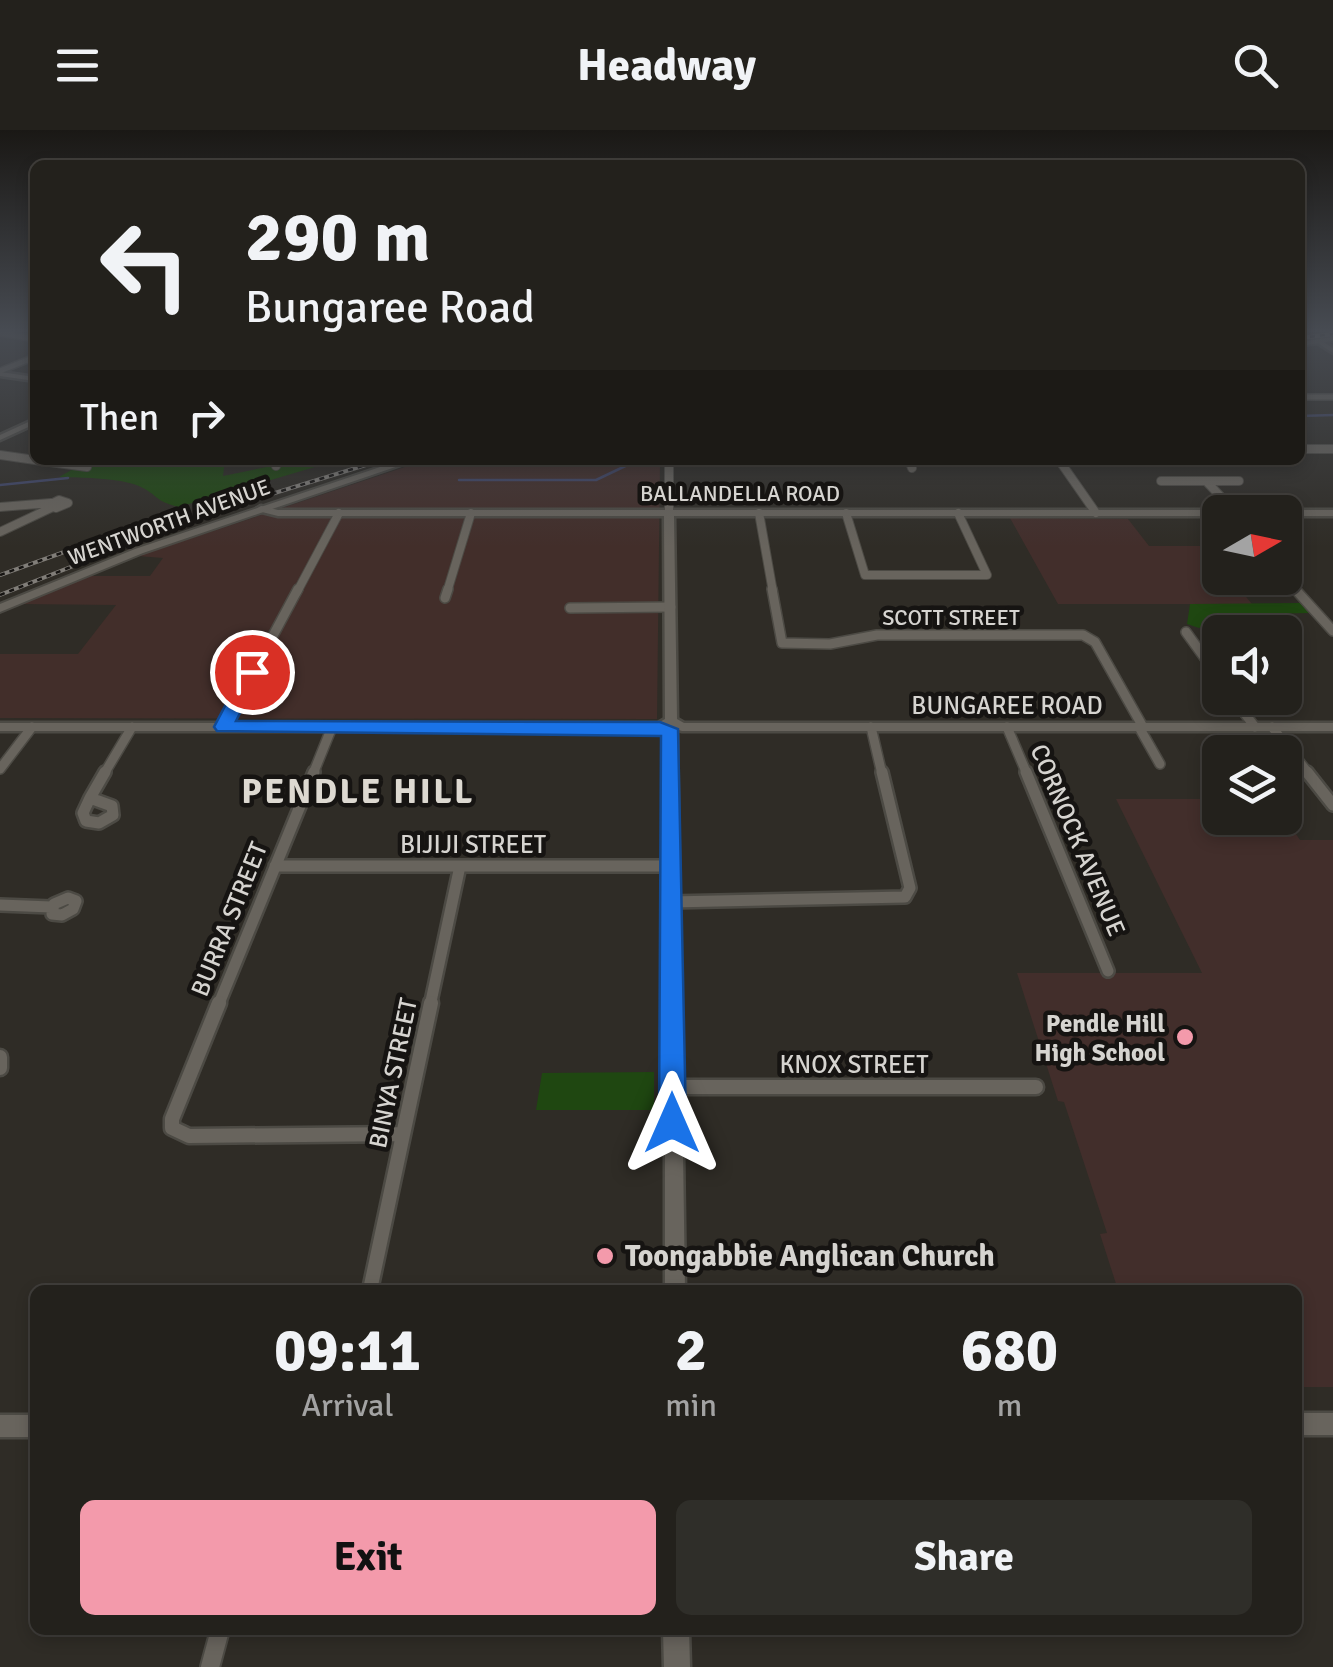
<!DOCTYPE html>
<html lang="en">
<head>
<meta charset="utf-8">
<style>
	:root { --surface:#23211c; --page:#2f2e29; --text:#f1f3f6; --muted:#a3a3a3; --line:#403e3b; --accent:#f39aab }
	body { margin:0; font-family:Signika,sans-serif; background:var(--page); color:var(--text); height:100vh; display:flex; flex-direction:column; font-size:38px; white-space:nowrap }
	* { box-sizing:border-box; margin:0 }
	p { font-size:32px; color:var(--muted) }
	.icon { flex:none; width:55px; height:55px; fill:none; stroke:currentColor; stroke-width:2; stroke-linecap:round; stroke-linejoin:round }
	.map { position:relative; flex:1; overflow:hidden }
	.panel { position:absolute; left:30px; top:1155px; width:1272px; height:350px; display:flex; flex-direction:column; background:var(--surface); border-radius:15px; box-shadow:0 5px 15px #0003,0 0 0 2px var(--line) }
	.panel>* { flex:none }
	.banner { position:absolute; left:30px; top:30px; width:1275px; height:305px; border-radius:15px; box-shadow:0 5px 15px #0003,0 0 0 2px var(--line); background:#23211c; color:var(--text); overflow:hidden }
	.needle { width:65px; rotate:81deg }
	.tools { position:absolute; left:1202px; top:365px; display:grid; gap:20px }
	.tools a { display:grid; place-items:center; width:100px; height:100px; border-radius:15px; background:var(--surface); box-shadow:0 5px 15px #0003,0 0 0 2px var(--line); font-size:50px }
	.pin { position:absolute; display:grid; place-items:center; width:85px; height:85px; color:#fff; margin:-42px; border:5px solid #fff; border-radius:50%; box-shadow:0 2px 10px #0007 }
	.me { position:absolute; width:110px; margin:-55px; rotate:0deg; stroke-linejoin:round; filter:drop-shadow(0 0 8px #0008) }
	.turn { display:flex; align-items:center; gap:35px; height:210px; padding:0 50px; font-size:45px }
	.turn .icon { width:130px; height:130px; stroke-width:2.5 }
	.turn b { display:block; font-size:70px; line-height:85px }
	.then { display:flex; align-items:center; height:95px; padding:0 50px; background:#0003; gap:20px; font-size:38px }
	.eta { display:flex; justify-content:space-evenly; align-items:center; height:170px; text-align:center }
	.eta b { font-size:60px; font-weight:800; line-height:70px }
	.primary-button { display:flex; gap:20px; margin-top:auto; padding:20px 50px }
	.primary-button a { flex:1; height:115px; border-radius:15px; background:var(--accent); color:#111; font-size:40px; font-weight:800; line-height:115px; text-align:center }
	.primary-button a+a { background:var(--page); color:var(--text) }
	header { display:flex; justify-content:space-between; align-items:center; height:130px; padding:0 50px; background:var(--surface); font-size:45px; font-weight:800 }
	.map>svg:first-child { display:block }
	.industrial { fill:#422e2a }
	.education { fill:#422e2b }
	.green { fill:#1f4711 }
	.lines { fill:none; stroke-linecap:round; stroke-linejoin:round }
	.stream { stroke:#404668; stroke-width:2.5 }
	.minor-far5-casing { stroke:#4c4a44; stroke-width:8 }
	.minor-far4-casing { stroke:#4c4a44; stroke-width:10 }
	.minor-far3-casing { stroke:#4c4a44; stroke-width:12 }
	.minor-far2-casing { stroke:#4c4a44; stroke-width:16 }
	.minor-far1-casing { stroke:#4c4a44; stroke-width:19 }
	.minor-casing { stroke:#4c4a44; stroke-width:22 }
	.tertiary-casing { stroke:#4c4a44; stroke-width:5 }
	.secondary-casing { stroke:#4c4a44; stroke-width:4 }
	.minor-far5 { stroke:#68645d; stroke-width:5 }
	.minor-far4 { stroke:#68645d; stroke-width:8 }
	.minor-far3 { stroke:#68645d; stroke-width:9 }
	.minor-far2 { stroke:#68645d; stroke-width:11 }
	.minor-far1 { stroke:#68645d; stroke-width:14 }
	.minor { stroke:#68645d; stroke-width:18 }
	.tertiary { fill:#68645d; fill-rule:evenodd }
	.secondary { fill:#68645d; fill-rule:evenodd }
	.rail-casing { stroke:#807d78; stroke-width:4 }
	.rail { stroke:#161412; stroke-width:2.5; stroke-dasharray:5; stroke-linecap:butt }
	.route { fill:#1a73e8; stroke:#114b97; stroke-width:2.5 }
	.poi-dot { fill:#f39aab; stroke:#161412; stroke-width:4 }
	.labels { text-anchor:middle; dominant-baseline:central; stroke-width:9; stroke-linejoin:round; paint-order:stroke }
	.far-street-label { font-size:22px; fill:#d6d4d0; stroke:#161412 }
	.street-label { font-size:25px; fill:#d6d4d0; stroke:#161412 }
	.poi-label { font-size:25px; font-weight:bold; fill:#d6d4d0; stroke:#161412; text-anchor:end }
	.near-poi-label { font-size:30px; font-weight:bold; fill:#d6d4d0; stroke:#161412; text-anchor:start }
	.district-label { font-size:35px; font-weight:bold; letter-spacing:2.5px; fill:#ddd9d1; stroke:#161412 }
</style>
</head>
<body>
<header><svg class="icon" aria-label="menu" viewBox="0 0 24 24"><path d="M4 6h16M4 12h16M4 18h16"/></svg>Headway<svg class="icon" aria-label="search" viewBox="0 0 24 24"><circle cx="10" cy="10" r="6"/><path d="M15 15l6 6"/></svg></header>
<div class="map">
<svg width="1333" height="1537" viewBox="0 0 1333 1537">
	<rect width="100%" height="100%" fill="#2f2c26"/>
	<path class="industrial" d="M426,330H660L657,589L0,588V524H78L116,475L20,474L85,446H150L163,428L138,426Z"/>
	<path class="education" d="M1010,388L1128,389L1149,416H1204L1220,436V448H1230L1252,474H1058Z
		M1116,669H1220V688H1285L1300,710H1333V1257H1298V1160H1118L1100,1104L1107,1103L1064,972L1058,971L1017,843H1202Z"/>
	<path class="green" d="M89,330H225L223,346L286,333L325,330V334L179,377C156,371 161,369 145,359C125,347 81,348 59,347Z
		M1300,473L1309,483L1262,484L1277,502H1238L1223,484L1199,498L1187,494L1190,474Z
		M654,942V980H536L542,943Z"/>
	<g class="lines">
		<path class="stream" d="M1300,286L1333,285
			M459,350H596L638,330
			M0,355L68,348"/>
		<defs>
			<path id="minor-far5" d="M0,203L35,209
				M0,241L35,227
				M1300,267H1333"/>
			<path id="minor-far4" d="M1300,319H1333
				M0,325L35,330
				M35,330L87,337
				M276,330V336
				M669,330V383
				M909,330L912,338
				M1059,330L1096,383
				M1161,351H1239
				M1207,352L1235,382
				M59,370L68,373L56,378L49,375Z
				M0,377L51,373
				M759,383L773,462
				M846,383L865,445H987L958,383
				M0,402L53,377
				M1285,448L1297,462
				M297,462L339,383
				M447,462L471,383"/>
			<path id="minor-far3" d="M772,459L782,513L830,514L877,505H1083L1095,512L1143,597
				M1295,459L1333,501
				M445,468L448,459
				M570,478L671,477
				M1186,502L1220,549
				M1233,568L1255,597
				M224,597L298,459
				M871,597L882,644
				M1007,597L1027,644
				M1139,597L1160,634
				M1272,597L1309,644
				M0,639L32,597
				M104,644L132,597
				M313,644L332,597"/>
			<path id="minor-far2" d="M1026,642L1108,841
				M1307,642L1333,675
				M90,668L112,676L113,685L99,693L86,691L83,683Z
				M90,668L105,642
				M275,736H671
				M68,768L76,771L73,779L62,785L52,784L54,774Z
				M671,772L905,767L910,758L882,642
				M0,775L51,777
				M218,876L314,642
				M430,876L460,736"/>
			<path id="minor-far1" d="M219,873L172,989V998L189,1006L403,1004
				M0,927V938
				M672,957H1036
				M370,1160L431,873"/>
			<path id="minor" d="M210,1537L220,1500"/>
			<path id="tertiary" d="M1316,210H1320L1333,218V223L1316,212Z
				M0,242L35,247V251L0,246Z
				M35,289V294L0,310V305Z
				M261,376L278,380H1220L1224,382H1220V386H674L677,589L684,593H1333V601H682L669,597L677,603L685,1160H665V605L658,601H0V593H658L665,589L664,386H278L258,381L256,379Z
				M1285,380H1333V386H1285V382H1281Z
				M1298,1283H1333V1305H1298Z
				M0,1285H35V1307H0Z
				M663,1500H689L690,1537H664Z"/>
			<path id="secondary" d="M1333,207V211L1300,216V212Z
				M401,330H416L143,423L0,482V474L135,419Z"/>
		</defs>
		<use href="#minor-far5" class="minor-far5-casing"/>
		<use href="#minor-far4" class="minor-far4-casing"/>
		<use href="#minor-far3" class="minor-far3-casing"/>
		<use href="#minor-far2" class="minor-far2-casing"/>
		<use href="#minor-far1" class="minor-far1-casing"/>
		<use href="#minor" class="minor-casing"/>
		<use href="#tertiary" class="tertiary-casing"/>
		<use href="#secondary" class="secondary-casing"/>
		<use href="#minor-far5" class="minor-far5"/>
		<use href="#minor-far4" class="minor-far4"/>
		<use href="#minor-far3" class="minor-far3"/>
		<use href="#minor-far2" class="minor-far2"/>
		<use href="#minor-far1" class="minor-far1"/>
		<use href="#minor" class="minor"/>
		<use href="#tertiary" class="tertiary"/>
		<use href="#secondary" class="secondary"/>
		<defs>
			<path id="rail" d="M1300,208L1333,204
				M0,445L92,412
				M0,465L200,386L382,330"/>
		</defs>
		<use href="#rail" class="rail-casing"/>
		<use href="#rail" class="rail"/>
	</g>
	<linearGradient id="sky" x2="0" y2="1"><stop stop-color="#1a1815"/><stop offset="0.48" stop-color="#474b52"/><stop offset="1" stop-color="#474b52" stop-opacity="0"/></linearGradient>
	<rect width="1333" height="417" fill="url(#sky)"/>
	<path class="route" d="M252,537L261,542L236,591L660,592L678,599L686,993L682,1002L672,1006L663,1002L659,993L661,606L217,601L214,597L243,542Z"/>
	<g class="poi-dot">
		<circle cx="1185" cy="907" r="10"/>
		<circle cx="605" cy="1126" r="10"/>
	</g>
	<g class="labels">
		<g class="far-street-label">
			<text x="740" y="363">BALLANDELLA ROAD</text>
			<text transform="translate(169 392) rotate(-20)">WENTWORTH AVENUE</text>
			<text x="951" y="487">SCOTT STREET</text>
		</g>
		<g class="street-label">
			<text x="1007" y="575">BUNGAREE ROAD</text>
			<text transform="translate(1078 710) rotate(67)">CORNOCK AVENUE</text>
			<text x="473" y="714">BIJIJI STREET</text>
			<text transform="translate(229 789) rotate(-68)">BURRA STREET</text>
			<text x="854" y="934">KNOX STREET</text>
			<text transform="translate(393 943) rotate(-78)">BINYA STREET</text>
		</g>
		<g class="poi-label">
			<text x="1165" y="893">Pendle Hill<tspan x="1165" dy="29">High School</tspan></text>
		</g>
		<g class="near-poi-label">
			<text x="625" y="1126">Toongabbie Anglican Church</text>
		</g>
		<g class="district-label">
			<text x="358" y="661">PENDLE HILL</text>
		</g>
	</g>
</svg>
<div class="tools">
<a><svg class="needle" viewBox="-14 -14 28 28"><path d="M0-13l5 13h-10z" fill="#e53935"/><path d="M0 13l5-13h-10z" fill="#a3a3a3"/></svg></a>
<a><svg class="icon" aria-label="sound" viewBox="0 0 24 24"><path d="M4 9h4l5-4v14l-5-4H4zM17 9q2 3 0 6"/></svg></a>
<a><svg class="icon" aria-label="layers" viewBox="0 0 24 24"><path d="M12 4l9 5-9 5-9-5zM3 14l9 5 9-5"/></svg></a>
</div>
<div class="pin" style="left:252px;top:542px;background:#d93025"><svg class="icon" aria-label="arrive" viewBox="0 0 24 24"><path d="M6 21V4h12l-3 4 3 4H6"/></svg></div>
<svg class="me" style="left:672px;top:993px" viewBox="-20 -20 40 40"><path d="M0-17L14 15 0 8-14 15z" fill="#1a73e8" stroke="#fff" stroke-width="4"/></svg>
<div class="banner">
<div class="turn"><svg class="icon" aria-label="left" viewBox="0 0 24 24"><path d="M17 20v-9H6M10 6l-5 5 5 5"/></svg><div><b>290 m</b>Bungaree Road</div></div>
<div class="then">Then<svg class="icon" aria-label="right" viewBox="0 0 24 24"><path d="M7 20v-9h11M14 6l5 5-5 5"/></svg></div>
</div>
<section class="panel">
<div class="eta">
<div><b>09:11</b><p>Arrival</p></div>
<div><b>2</b><p>min</p></div>
<div><b>680</b><p>m</p></div>
</div>
<div class="primary-button"><a>Exit</a><a>Share</a></div>
</section>
</div>
</body>
</html>
